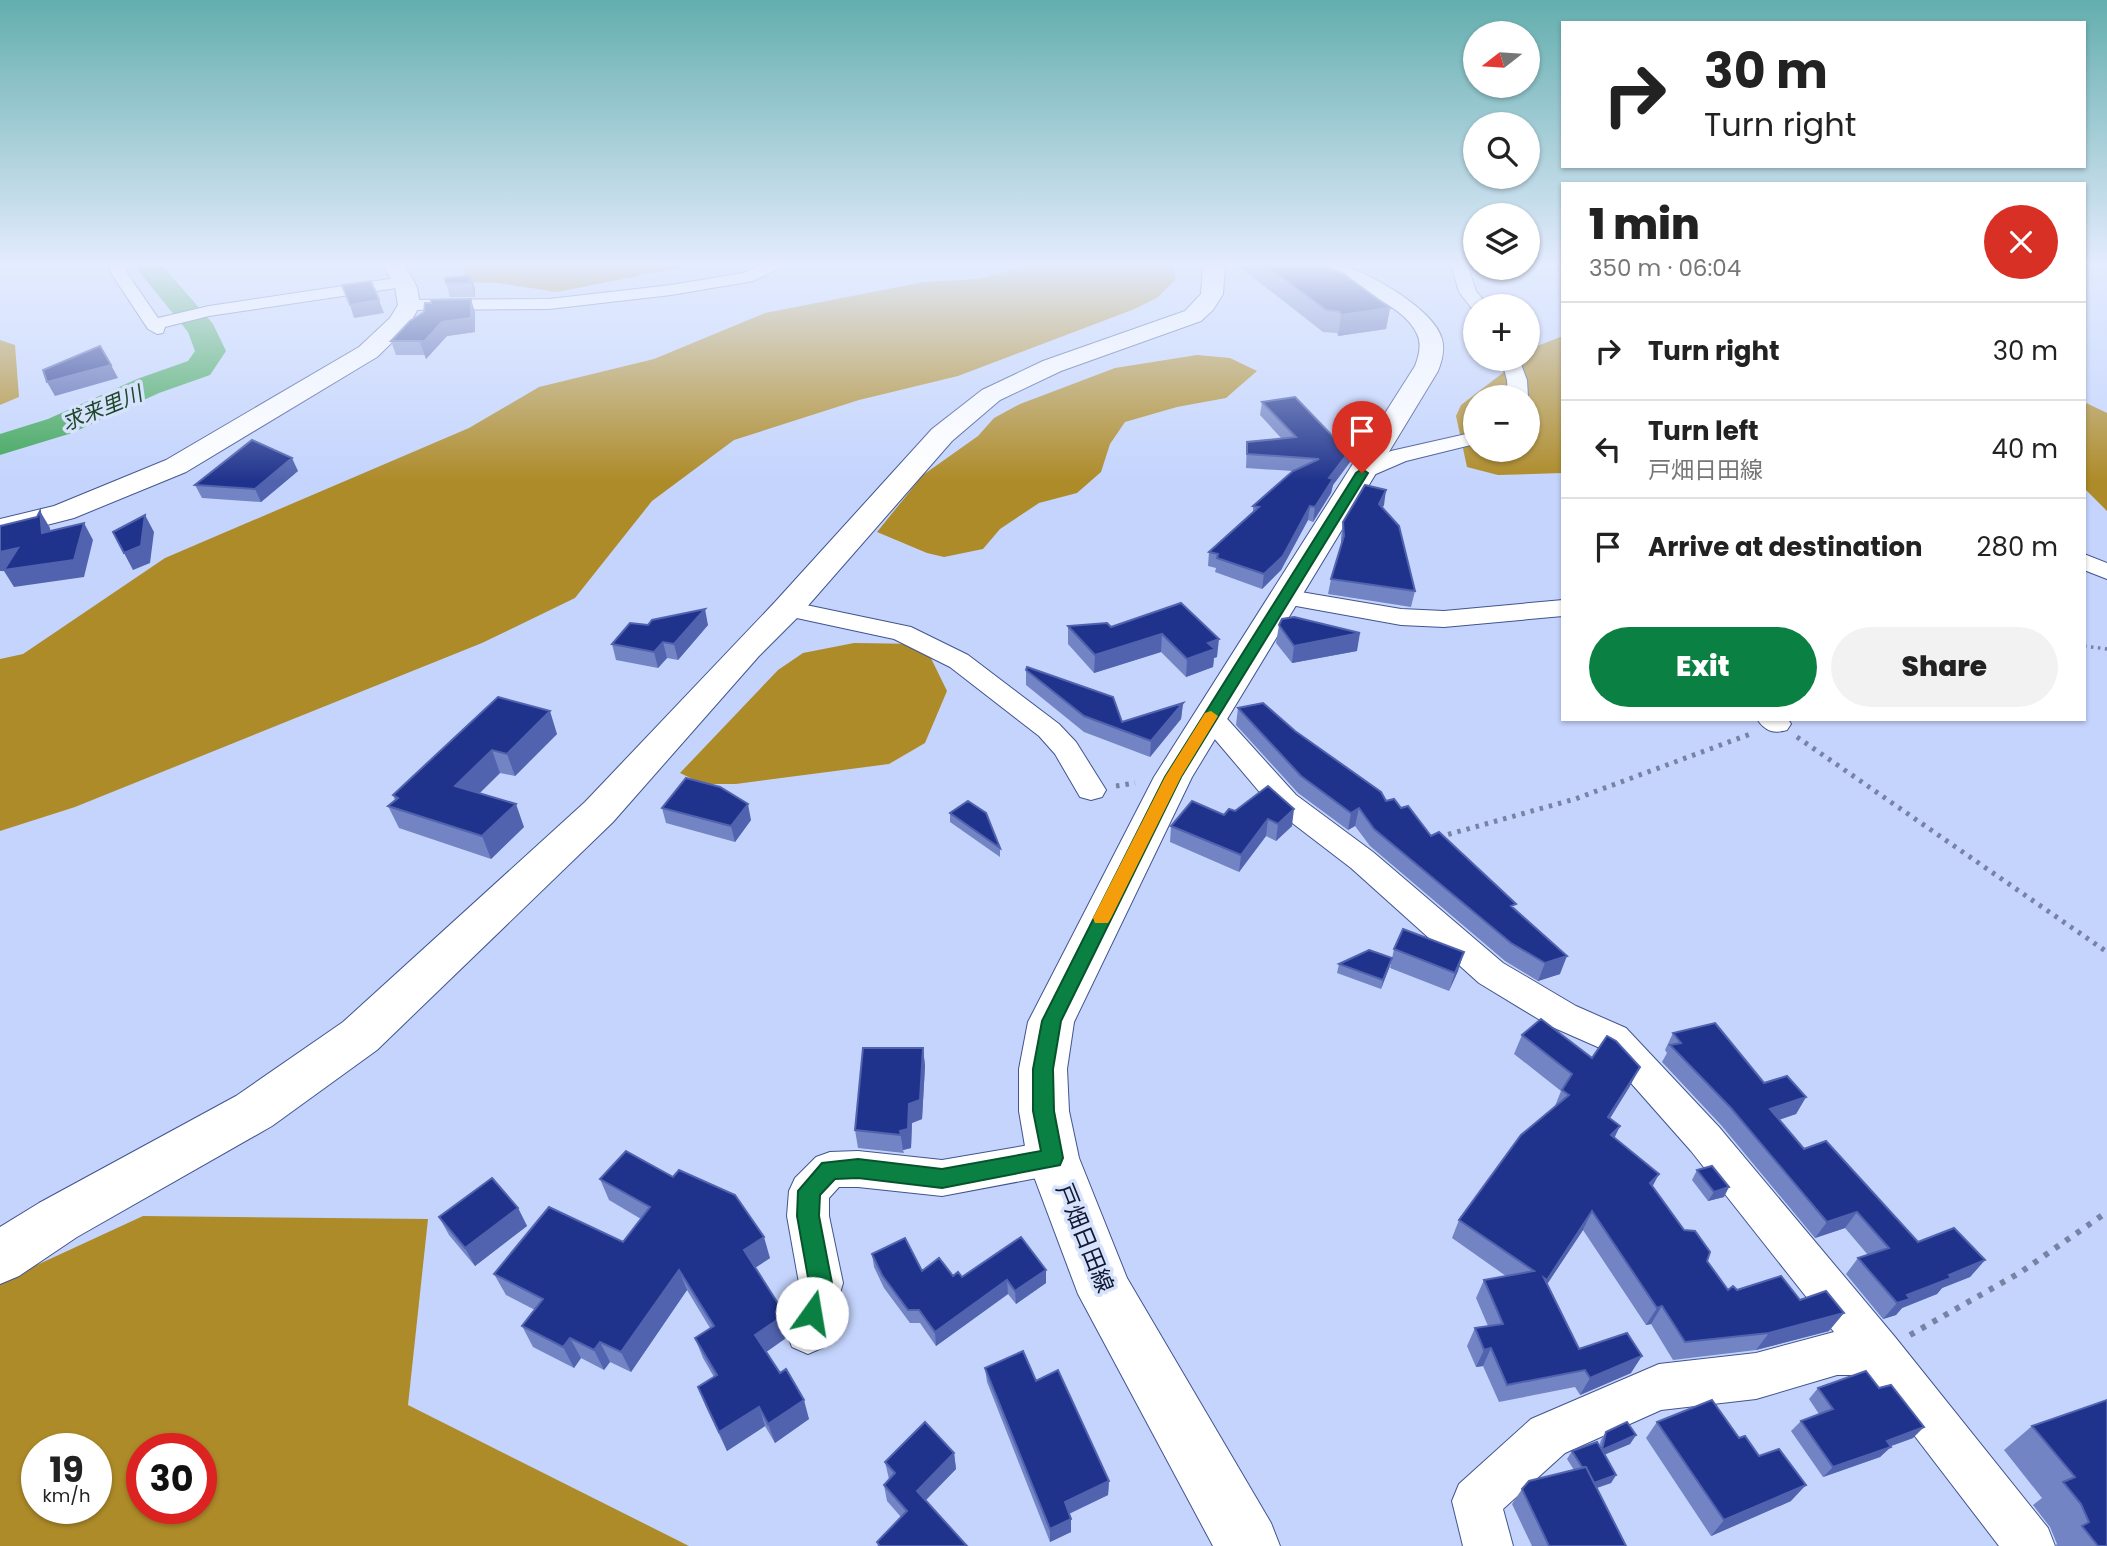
<!DOCTYPE html>
<html lang="en">
<head>
<meta charset="utf-8">
<style>
	:root { --surface:#fff; --page:#f2f2f2; --text:#222; --muted:#767676; --line:#e0e0e0; --accent:#0b8043 }
	body { margin:0; font-family:Poppins,"Noto Sans JP",sans-serif; background:var(--page); color:var(--text); height:100vh; display:flex; flex-direction:column; font-size:26px; white-space:nowrap }
	* { box-sizing:border-box; margin:0 }
	p { font-size:23px; color:var(--muted) }
	.icon { flex:none; width:38px; height:38px; fill:none; stroke:currentColor; stroke-width:2; stroke-linecap:round; stroke-linejoin:round }
	.map { position:relative; flex:1; overflow:hidden }
	.sheet { position:absolute; left:1561px; top:182px; width:525px; height:539px; display:flex; flex-direction:column; background:var(--surface); border-radius:0px; box-shadow:0 2px 5px #0004 }
	.sheet>* { flex:none }
	.hud { position:absolute; left:1561px; top:21px; width:525px; height:147px; border-radius:0px; box-shadow:0 2px 5px #0004; background:#fff; color:var(--text); overflow:hidden }
	.needle { width:46px; rotate:253deg }
	.buttons { position:absolute; left:1463px; top:21px; display:grid; gap:14px }
	.buttons a { display:grid; place-items:center; width:77px; height:77px; border-radius:50%; background:var(--surface); box-shadow:0 2px 5px #0004; font-size:35px }
	.speed { position:absolute; left:21px; top:1433px; display:flex; gap:14px; font-size:35px; font-weight:700; text-align:center }
	.speed>* { display:grid; place-content:center; width:91px; height:91px; border-radius:50%; background:var(--surface); box-shadow:0 2px 5px #0004; line-height:1 }
	.speed small { font-size:18px; font-weight:400 }
	.speed .limit { border:10px solid #d22; background:#fff; color:#111 }
	.pin { position:absolute; display:grid; place-items:center; width:60px; height:60px; color:#fff; margin:-72px -30px; border-radius:50% 50% 50% 0; rotate:-45deg; box-shadow:0 0 7px #0007 }
	.pin .icon { rotate:45deg }
	.me { position:absolute; width:77px; margin:-38px; rotate:13deg; stroke-linejoin:round; filter:drop-shadow(0 0 5px #0008) }
	.turn { display:flex; align-items:center; gap:24px; height:147px; padding:0 28px; font-size:32px }
	.turn .icon { width:91px; height:91px; stroke-width:2.5 }
	.turn b { display:block; font-size:49px; line-height:60px }
	.round { display:grid; place-items:center; flex:none; width:74px; height:74px; border-radius:37px; background:var(--page) }
	.headline { display:flex; align-items:center; justify-content:space-between; height:119px; padding:0 28px }
	h1 { font-size:42px; font-weight:800; line-height:52px }
	.button { display:flex; gap:14px; margin-top:auto; padding:14px 28px }
	.button a { flex:1; height:80px; border-radius:42px; background:var(--accent); color:#fff; font-size:28px; font-weight:800; line-height:80px; text-align:center }
	.button a+a { background:var(--page); color:var(--text) }
	ul { padding:0; list-style:none }
	li { display:flex; align-items:center; gap:21px; height:98px; padding:0 28px; border-top:2px solid var(--line) }
	li div { flex:1 }
	li b { display:block; font-size:26px }
	li em { font-style:normal }
	.map>svg:first-child { display:block }
	.forest { fill:#ae8b29; fill-rule:evenodd }
	.lines { fill:none; stroke-linecap:round; stroke-linejoin:round }
	.river { fill:#3da557; fill-rule:evenodd }
	.street-casing { stroke:#41548f; stroke-width:2 }
	.secondary-casing { stroke:#41548f; stroke-width:2 }
	.path-far2 { stroke:#7783a5; stroke-width:3.5; stroke-dasharray:2.5 4.5; stroke-linecap:butt }
	.path-far1 { stroke:#7783a5; stroke-width:5; stroke-dasharray:3.5 6; stroke-linecap:butt }
	.path { stroke:#7783a5; stroke-width:6; stroke-dasharray:5 8; stroke-linecap:butt }
	.street { fill:#fff; fill-rule:evenodd }
	.secondary { fill:#fff; fill-rule:evenodd }
	.wall { fill:#7284c4 }
	.shaded-wall { fill:#5163ae }
	.building { fill:#20338c; stroke:#5163ae; stroke-width:2 }
	.route { fill:#0b8043; stroke:#07532c; stroke-width:2 }
	.slow { fill:#f59e0b }
	.labels { text-anchor:middle; dominant-baseline:central; stroke-width:7; stroke-linejoin:round; paint-order:stroke }
	.far-water-label { font-size:21px; font-style:italic; fill:#1e4727; stroke:#d7e2fd }
	.street-label { font-size:23px; fill:#111831; stroke:#d7e2fd }
</style>
</head>
<body>
<div class="map">
<svg width="2107" height="1546" viewBox="0 0 2107 1546">
	<rect width="100%" height="100%" fill="#c4d4fd"/>
	<path class="forest" d="M462,264H699L557,292L499,283L467,282Z
		M1026,264H1172L1176,279L1157,298L1132,310L958,376L859,400L734,440L652,501L575,598L482,643L75,807L0,831V659L23,654L165,558L469,428L539,387L654,359L765,313L924,282L978,279L1023,268Z
		M1563,336V473L1498,475L1467,467L1456,416L1461,405L1521,359H1528V353L1537,346ZM1475,397H1528V450H1475Z
		M0,340L15,345L19,397L0,405Z
		M1197,355L1230,358L1257,371L1226,398L1177,407L1125,422L1110,444L1101,472L1077,493L1039,503L1000,529L983,549L944,557L927,553L877,532L923,475L978,436L994,418L1020,404L1115,368Z
		M2084,402L2107,413V511L2084,488Z
		M854,643L924,644L947,691L925,743L889,764L736,784H703L680,773L778,670L803,653Z
		M143,1216L428,1219L408,1405L689,1546H0V1282ZM37,1449H96V1508H37ZM142,1449H201V1508H142Z"/>
	<g class="lines">
		<path class="river" d="M133,264H161L213,324L226,351L210,375L159,393L72,433L0,455V434L48,419L137,379L188,361L195,351L188,332Z"/>
		<defs>
			<path id="street" d="M109,264H125L127,273L158,318L209,306L403,277L411,282L403,287L209,316L165,327L163,333L157,334L148,329L111,273Z
				M764,264H788L753,281L671,295L549,309L409,310L400,305L409,300L549,299L671,285L743,273Z
				M1451,264H1467L1476,291L1488,306H1475V310H1473L1459,292Z
				M1501,359H1519L1527,380L1528,397H1508L1507,380Z
				M1475,432V444L1406,461L1362,480L1354,478L1351,473L1354,468L1391,451Z
				M2084,554L2107,563V579L2084,570Z
				M1283,589L1401,609L1444,611L1563,600V616L1444,627L1401,625L1274,602L1270,597L1274,592Z
				M787,601L911,627L968,655L1059,724L1076,742L1106,790L1102,797L1091,800L1080,797L1055,754L1039,736L950,667L894,639L778,614L774,609L778,604Z
				M1210,708L1220,711L1296,795L1373,852L1503,963L1576,1006L1626,1028L1719,1127L1895,1337L2048,1528L2055,1546H1999L1868,1375H1837L1756,1399L1661,1410L1565,1453L1503,1509L1513,1546H1463L1452,1501L1459,1484L1531,1419L1659,1364L1756,1353L1834,1332L1691,1151L1600,1048L1550,1026L1479,983L1351,868L1274,809L1196,717L1200,711Z
				M1757,719H1788L1791,724L1787,730C1773,734 1765,731 1757,719Z
				M1053,1141L1067,1146L1073,1158L1067,1170L1053,1175L942,1196L858,1187H839L829,1198V1216L843,1283L824,1347L808,1354L792,1347L786,1332L799,1283L787,1216L789,1191L795,1178L816,1157L830,1152L858,1151L942,1160Z"/>
			<path id="secondary" d="M383,264H404L417,287L420,305L408,327L377,357L186,472L74,518L0,537V519L54,506L166,460L359,347L390,318L398,305L395,287Z
				M1203,264H1225L1223,294L1213,310L1201,321L1061,371L1000,400L952,441L799,616L759,656L613,822L377,1050L272,1126L77,1237L19,1276L0,1284V1227L39,1203L236,1096L343,1022L585,802L775,602L932,429L982,390L1043,361L1185,311L1201,294Z
				M1309,264C1317,264 1328,263 1336,264C1365,269 1434,309 1442,339C1445,350 1442,361 1438,371L1192,777L1074,1022L1067,1069L1069,1111L1079,1158L1127,1278L1271,1523L1280,1546H1213L1078,1294L1027,1158L1019,1111V1069L1028,1022L1154,777L1415,366C1419,356 1422,344 1417,334C1404,303 1341,282 1311,269Z"/>
		</defs>
		<use href="#street" class="street-casing"/>
		<use href="#secondary" class="secondary-casing"/>
		<path class="path-far2" d="M2084,646L2107,649"/>
		<path class="path-far1" d="M1797,737L2107,952
			M1116,786L1135,783
			M1439,837L1575,799L1753,733"/>
		<path class="path" d="M1910,1335L2021,1272L2107,1212"/>
		<use href="#street" class="street"/>
		<use href="#secondary" class="secondary"/>
	</g>
	<path class="wall" d="M1236,264H1319L1390,308L1386,329L1338,336L1337,333L1323,332Z
		M471,275L475,289V297H450L446,283Z
		M475,312V332L447,336L426,359L425,355H396L391,341Z
		M1262,402L1356,454L1333,485L1331,493L1313,522L1308,520L1281,570L1262,589L1215,572L1216,568L1208,566L1209,552L1253,513V506L1293,471L1246,468L1247,442L1282,439L1260,415Z
		M298,471L261,502L202,498L195,485Z
		M1384,505L1382,508L1415,591L1411,607L1328,594L1331,579L1341,545V537L1343,522Z
		M1181,603L1217,657L1214,658L1213,667L1186,677L1161,652L1094,673L1068,644V626L1111,627Z
		M648,625H708L678,660L667,658L658,668L616,660L612,644Z
		M1279,625L1357,651L1292,663L1276,643Z
		M1026,670L1122,722L1183,703L1181,719L1150,757L1084,732L1026,685Z
		M498,697L557,734L515,776L500,773L480,793L524,827L491,859L399,828L388,806L395,800L393,795Z
		M1238,708L1295,731L1386,801L1401,808L1514,909L1560,974L1538,981L1505,961L1370,846L1355,826L1348,830L1298,793L1236,725Z
		M1268,786L1292,826L1276,841L1266,836L1239,872L1170,842L1171,826L1224,815L1235,811Z
		M662,808L751,820L735,842L666,823Z
		M950,813L1000,848V857L950,822Z
		M1394,949L1458,971L1449,991L1390,968Z
		M1392,958L1389,968L1381,989L1337,973L1339,964Z
		M1673,1033L1764,1083L1806,1097L1796,1114L1779,1120L1804,1149L1918,1242L1985,1260L1970,1277L1942,1288L1937,1294L1902,1308L1896,1315L1883,1319L1846,1274L1858,1258L1868,1255L1845,1228L1815,1238L1721,1125L1662,1062L1667,1053L1665,1050Z
		M1522,1035L1630,1086L1610,1118L1615,1138L1652,1187L1728,1290H1737L1800,1300L1829,1331L1756,1350L1673,1360L1651,1324L1646,1325L1583,1230L1547,1284L1579,1349L1631,1373L1580,1395L1575,1387L1499,1402L1483,1366L1476,1367L1467,1346L1475,1328L1488,1326L1476,1298L1484,1280L1506,1276L1452,1238L1459,1220L1555,1106L1561,1091L1514,1054Z
		M923,1048L925,1066L922,1119L912,1123L911,1148L903,1150L904,1153L858,1148L855,1130Z
		M1697,1170L1724,1197L1708,1201L1692,1180Z
		M600,1179L770,1258L755,1268L785,1326L786,1338L766,1352L809,1419L775,1443L765,1426L727,1451L706,1407L698,1387L714,1377L703,1358L695,1338L710,1328L687,1290L631,1372L610,1362L604,1370L581,1358L574,1368L533,1347L522,1326L535,1310L506,1295L494,1274L623,1242L641,1219L609,1200Z
		M518,1208L527,1226L475,1266L449,1235L439,1217Z
		M872,1254L922,1271L953,1276L962,1277L1046,1270V1283L1016,1304L1008,1294L936,1346L920,1323H910L884,1288L874,1267Z
		M985,1368L1036,1381L1109,1481L1108,1495L1069,1514L1071,1532L1050,1542L987,1382Z
		M1818,1388L1913,1438L1891,1446L1880,1457L1823,1477L1791,1431L1801,1421L1819,1414L1809,1399Z
		M2107,1400V1546H2055L2057,1544L2050,1527L2033,1505L2042,1498L2004,1450L2032,1426Z
		M1657,1422L1739,1438L1791,1501L1711,1536L1646,1438Z
		M1606,1432L1636,1435L1630,1444L1604,1455L1616,1475L1611,1483L1597,1488L1626,1546H1532L1512,1504L1522,1489L1574,1470L1567,1459L1572,1451L1599,1446L1601,1440Z
		M954,1453L956,1469L926,1500L967,1546H878L877,1542L901,1517L887,1501L884,1485L889,1479L885,1462Z"/>
	<path class="shaded-wall" d="M471,275L475,289V297L471,283Z
		M471,299L475,312V332L447,336L426,359L421,345L442,322Z
		M379,300L384,313L354,318L350,305Z
		M1390,308L1386,329L1338,336L1341,315Z
		M111,365L118,378L55,396L47,382Z
		M1358,440L1356,454L1333,485L1331,493L1313,522L1315,507L1329,478Z
		M292,458L298,471L261,502L255,489Z
		M1386,490L1384,505L1376,519L1379,504Z
		M1310,506L1308,520L1281,570L1262,589L1264,574Z
		M40,511L50,528L52,550L42,533Z
		M145,515L154,532L150,563L133,570L124,553Z
		M84,523L93,540L84,577L14,587L4,571H0V552L18,548Z
		M705,609L708,625L678,660L674,644Z
		M1360,633L1357,651L1292,663L1294,646Z
		M1162,634L1161,652L1094,673L1095,655Z
		M1219,639L1217,657L1214,658L1213,667L1186,677L1187,659L1208,643Z
		M663,642L667,658L658,668L654,652Z
		M1183,703L1181,719L1150,757L1151,741Z
		M550,711L557,734L515,776L507,754Z
		M492,750L500,773L464,808L455,786Z
		M516,804L524,827L491,859L482,836Z
		M748,804L751,820L735,842L731,826Z
		M1359,808L1355,826L1348,830L1351,813Z
		M1294,809L1292,826L1276,841L1278,824Z
		M1268,819L1266,836L1239,872L1241,855Z
		M1464,952L1458,971L1449,991L1455,973Z
		M1567,956L1560,974L1538,981L1545,963Z
		M1392,958L1389,968L1381,989L1383,980Z
		M923,1048L925,1066L922,1119L912,1123L911,1148L903,1150L900,1131L909,1104Z
		M1640,1067L1630,1086L1599,1136L1608,1117Z
		M1806,1097L1796,1114L1760,1126L1770,1109Z
		M1620,1126L1611,1145V1135Z
		M1659,1174L1649,1193L1650,1183Z
		M1729,1187L1724,1197L1708,1201L1714,1192Z
		M518,1208L527,1226L475,1266L465,1248Z
		M1592,1211L1583,1230L1538,1298L1547,1280Z
		M1857,1212L1845,1228L1815,1238L1827,1222Z
		M764,1237L770,1258L750,1271L744,1250Z
		M1985,1260L1970,1277L1942,1288L1937,1294L1902,1308L1896,1315L1883,1319L1897,1303L1907,1295L1949,1275Z
		M679,1270L687,1290L631,1372L621,1352Z
		M1046,1270V1283L1016,1304L1015,1291Z
		M1007,1280L1008,1294L936,1346L935,1332Z
		M779,1305L785,1326L786,1338L762,1355L755,1335Z
		M1662,1306L1651,1324L1646,1325L1657,1308Z
		M1844,1313L1829,1331L1756,1350L1769,1333Z
		M570,1338L581,1358L574,1368L563,1347Z
		M600,1342L610,1362L604,1370L594,1350Z
		M1491,1348L1483,1366L1476,1367L1484,1350Z
		M1642,1356L1631,1373L1580,1395L1590,1378Z
		M804,1400L809,1419L775,1443L768,1424Z
		M759,1407L765,1426L727,1451L719,1432Z
		M1924,1427L1913,1438L1880,1450L1891,1447L1880,1457L1823,1477L1833,1467L1887,1441Z
		M1636,1435L1630,1444L1596,1458L1602,1450Z
		M954,1453L956,1469L920,1506L917,1491Z
		M1616,1475L1611,1483L1587,1491L1592,1483Z
		M1109,1481L1108,1495L1064,1516L1065,1502Z
		M1806,1485L1791,1501L1711,1536L1724,1520Z
		M1071,1519V1532L1050,1542V1529Z"/>
	<path class="building" d="M1264,264H1319L1342,273L1390,308L1341,315L1340,312L1326,310Z
		M471,275V283H446L445,278Z
		M371,281L379,300L350,305L342,285Z
		M471,299V318L442,322L421,345L422,341H391L410,321L424,312L425,303H431V300Z
		M100,346L111,365L47,382L43,370Z
		M1295,397L1343,447L1358,440L1329,478L1333,479L1315,507L1310,506L1283,556L1264,574L1217,558L1218,554L1209,552L1259,507L1253,506L1293,471L1319,459L1247,454V442L1296,437L1262,402Z
		M252,440L292,458L255,489L195,485Z
		M1365,485L1386,490L1379,504L1399,526L1415,591L1331,579L1344,536L1343,522Z
		M40,511L42,533L84,523L74,560L4,570L18,548L0,552V526L37,517Z
		M145,515L141,546L124,553L113,532Z
		M1181,603L1219,639L1208,643L1215,649L1187,659L1162,634L1095,655L1068,626L1107,623L1111,627Z
		M705,609L674,644L663,642L654,652L612,644L630,623L648,625L652,620Z
		M1294,617L1360,633L1294,646L1279,625L1282,619Z
		M1027,667L1113,697L1122,722L1183,703L1151,741L1084,716L1026,670Z
		M498,697L550,711L507,754L492,750L455,786L516,804L482,836L388,806L398,798L393,795Z
		M1263,703L1295,731L1381,792L1386,801L1394,799L1401,808L1408,806L1431,836L1439,832L1516,904L1511,906L1567,956L1545,963L1511,943L1374,829L1359,808L1351,813L1301,776L1238,708Z
		M686,778L720,787L748,804L731,826L662,808Z
		M1268,786L1294,809L1278,824L1268,819L1241,855L1171,826L1192,801L1224,815L1229,809L1235,811Z
		M968,801L986,813L1000,848L950,813Z
		M1403,929L1464,952L1455,973L1394,949Z
		M1369,950L1392,958L1383,980L1339,964Z
		M1541,1019L1592,1058L1607,1036L1616,1041L1640,1067L1608,1117L1620,1126L1611,1135L1659,1174L1650,1183L1684,1230L1695,1231L1710,1252L1707,1261L1728,1290L1733,1286L1737,1290L1781,1276L1800,1300L1826,1291L1844,1313L1769,1333L1685,1342L1662,1306L1657,1308L1592,1211L1547,1280L1544,1278L1579,1349L1627,1333L1642,1356L1590,1378L1585,1370L1507,1385L1491,1348L1484,1350L1475,1328L1503,1324L1484,1280L1534,1271L1459,1220L1521,1135L1569,1095L1562,1090L1572,1074L1522,1035Z
		M1715,1023L1764,1083L1787,1076L1806,1097L1770,1109L1804,1149L1826,1141L1918,1242L1954,1228L1985,1260L1949,1275L1951,1278L1907,1295L1910,1299L1897,1303L1858,1258L1889,1248L1857,1212L1827,1222L1731,1108L1670,1045L1681,1043L1673,1033Z
		M863,1048H923L920,1100L909,1104L908,1129L900,1131L901,1135L855,1130Z
		M626,1151L673,1177L679,1170L735,1195L764,1237L744,1250L779,1305L780,1318L755,1335L780,1373L786,1369L804,1400L768,1424L759,1407L719,1432L698,1387L717,1375L695,1338L714,1326L679,1270L621,1352L600,1342L594,1350L570,1338L563,1347L522,1326L543,1299L494,1274L549,1207L623,1242L650,1207L600,1179Z
		M1712,1166L1729,1187L1714,1192L1697,1170Z
		M492,1178L518,1208L465,1248L439,1217Z
		M1021,1237L1046,1270L1015,1291L1007,1280L935,1332L919,1310H908L882,1275L872,1254L905,1238L922,1271L939,1258L953,1276L958,1272L962,1277Z
		M1023,1351L1036,1381L1058,1370L1109,1481L1065,1502L1071,1519L1050,1529L985,1368Z
		M1866,1371L1879,1388L1891,1385L1924,1427L1887,1441L1891,1447L1833,1467L1801,1421L1833,1409L1818,1388Z
		M1712,1400L1739,1438L1745,1436L1759,1456L1779,1449L1806,1485L1724,1520L1657,1422Z
		M2107,1400V1546H2098L2082,1526L2089,1522L2081,1504L2063,1482L2075,1477L2032,1426Z
		M925,1422L954,1453L917,1491L967,1546H880L877,1542L907,1511L884,1485L895,1473L885,1462Z
		M1627,1422L1636,1435L1602,1450L1616,1475L1594,1483L1586,1467H1582L1572,1451L1597,1442L1602,1450L1606,1432Z
		M1586,1467L1626,1546H1549L1522,1489L1529,1481Z"/>
	<linearGradient id="sky" x2="0" y2="1"><stop stop-color="#63aeae"/><stop offset="0.55" stop-color="#e4ecfe"/><stop offset="1" stop-color="#e4ecfe" stop-opacity="0"/></linearGradient>
	<rect width="2107" height="481" fill="url(#sky)"/>
	<path class="route" d="M1362,469L1368,473L1181,777L1061,1021L1053,1069L1054,1111L1063,1158L1060,1165L942,1188L858,1178L835,1179L820,1195L819,1216L832,1283L821,1321L812,1325L804,1321L801,1313L809,1283L797,1216L798,1191L822,1163L858,1159L942,1169L1041,1151L1033,1111V1069L1042,1021L1165,777L1356,473Z"/>
	<path class="slow" d="M1211,711L1218,716L1181,777L1111,918L1108,923H1095L1093,918L1165,777L1205,713Z"/>
	<g class="labels">
		<g class="far-water-label">
			<text transform="translate(102 408) rotate(-22)">求来里川</text>
		</g>
		<g class="street-label">
			<text transform="translate(1085 1238) rotate(68)">戸畑日田線</text>
		</g>
	</g>
</svg>
<div class="buttons">
<a><svg class="needle" viewBox="-14 -14 28 28"><path d="M0-13l5 13h-10z" fill="#e53935"/><path d="M0 13l5-13h-10z" fill="#767676"/></svg></a>
<a><svg class="icon" aria-label="search" viewBox="0 0 24 24"><circle cx="10" cy="10" r="6"/><path d="M15 15l6 6"/></svg></a>
<a><svg class="icon" aria-label="layers" viewBox="0 0 24 24"><path d="M12 4l9 5-9 5-9-5zM3 14l9 5 9-5"/></svg></a>
<a>+</a>
<a>−</a>
</div>
<div class="speed"><div>19<small>km/h</small></div><div class="limit">30</div></div>
<div class="pin" style="left:1362px;top:473px;background:#d93025"><svg class="icon" aria-label="arrive" viewBox="0 0 24 24"><path d="M6 21V4h12l-3 4 3 4H6"/></svg></div>
<svg class="me" style="left:812px;top:1313px" viewBox="-20 -20 40 40"><circle r="19" fill="#fff"/><path d="M0-13L10 11 0 6-10 11z" fill="#0b8043"/></svg>
<div class="hud">
<div class="turn"><svg class="icon" aria-label="right" viewBox="0 0 24 24"><path d="M7 20v-9h11M14 6l5 5-5 5"/></svg><div><b>30 m</b>Turn right</div></div>
</div>
<section class="sheet">
<div class="headline"><div><h1>1 min</h1><p>350 m · 06:04</p></div><a class="round" style="background:#d93025;color:#fff"><svg class="icon" aria-label="close" viewBox="0 0 24 24"><path d="M6 6l12 12M18 6L6 18"/></svg></a></div>
<ul>
<li><svg class="icon" aria-label="right" viewBox="0 0 24 24"><path d="M7 20v-9h11M14 6l5 5-5 5"/></svg><div><b>Turn right</b></div><em>30 m</em></li>
<li><svg class="icon" aria-label="left" viewBox="0 0 24 24"><path d="M17 20v-9H6M10 6l-5 5 5 5"/></svg><div><b>Turn left</b><p>戸畑日田線</p></div><em>40 m</em></li>
<li><svg class="icon" aria-label="arrive" viewBox="0 0 24 24"><path d="M6 21V4h12l-3 4 3 4H6"/></svg><div><b>Arrive at destination</b></div><em>280 m</em></li>
</ul>
<div class="button"><a>Exit</a><a>Share</a></div>
</section>
</div>
</body>
</html>
